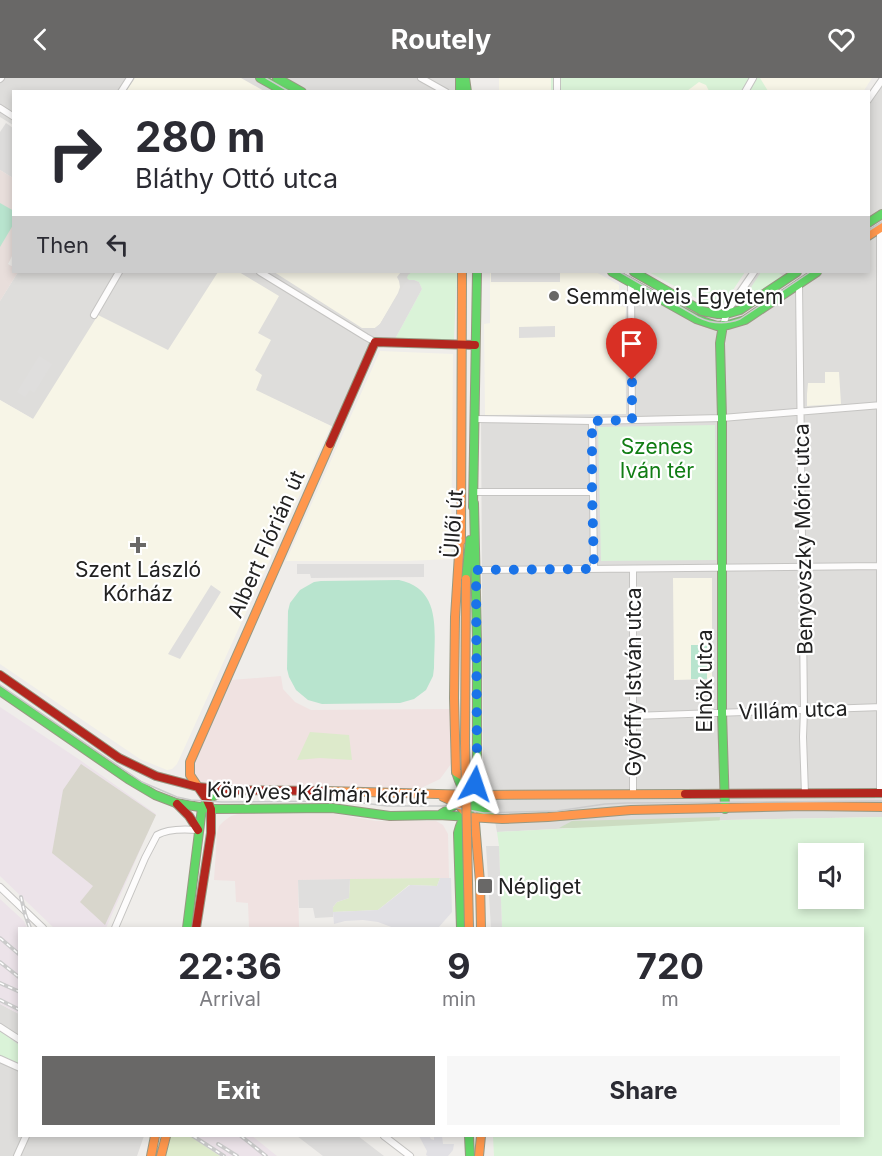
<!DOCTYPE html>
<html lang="en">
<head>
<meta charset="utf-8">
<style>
	:root { --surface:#fff; --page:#f7f7f7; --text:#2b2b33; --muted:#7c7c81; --accent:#696867 }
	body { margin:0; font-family:Inter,sans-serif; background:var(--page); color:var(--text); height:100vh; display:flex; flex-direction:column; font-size:22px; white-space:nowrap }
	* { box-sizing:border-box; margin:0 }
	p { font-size:20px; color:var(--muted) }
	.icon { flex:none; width:33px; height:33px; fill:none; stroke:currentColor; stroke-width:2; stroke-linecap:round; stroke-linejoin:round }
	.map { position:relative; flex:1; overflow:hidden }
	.side { position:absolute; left:18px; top:849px; width:846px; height:210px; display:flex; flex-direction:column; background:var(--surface); border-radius:0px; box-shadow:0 3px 9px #0003 }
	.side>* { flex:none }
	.hud { position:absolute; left:12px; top:12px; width:858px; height:183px; border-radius:0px; box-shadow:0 3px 9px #0003; background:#fff; color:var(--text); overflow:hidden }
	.buttons { position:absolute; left:798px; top:765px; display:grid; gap:12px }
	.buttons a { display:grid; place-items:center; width:66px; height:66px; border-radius:0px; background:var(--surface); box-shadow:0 3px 9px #0003; font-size:30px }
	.pin { position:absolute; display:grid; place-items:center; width:51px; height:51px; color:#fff; margin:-62px -26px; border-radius:50% 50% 50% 0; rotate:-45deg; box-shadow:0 0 6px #0007 }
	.pin .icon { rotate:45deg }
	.me { position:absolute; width:66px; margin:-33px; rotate:5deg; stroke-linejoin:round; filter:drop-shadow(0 0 4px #0008) }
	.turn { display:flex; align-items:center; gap:21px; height:126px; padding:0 24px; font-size:27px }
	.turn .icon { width:78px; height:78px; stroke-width:2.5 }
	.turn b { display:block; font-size:42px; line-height:51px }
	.then { display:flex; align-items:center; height:57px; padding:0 24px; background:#0003; gap:12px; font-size:22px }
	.eta { display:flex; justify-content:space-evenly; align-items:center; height:102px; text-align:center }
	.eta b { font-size:36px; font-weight:700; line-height:42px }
	.action { display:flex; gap:12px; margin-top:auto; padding:12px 24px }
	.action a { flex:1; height:69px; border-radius:0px; background:var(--accent); color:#fff; font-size:24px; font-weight:700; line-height:69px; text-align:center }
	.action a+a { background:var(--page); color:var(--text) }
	header { display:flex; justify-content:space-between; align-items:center; height:78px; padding:0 24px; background:var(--accent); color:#fff; font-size:27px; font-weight:700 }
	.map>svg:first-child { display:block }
	.residential { fill:#dedddb }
	.commercial { fill:#f0e2e1 }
	.industrial { fill:#ece3e9 }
	.education { fill:#f7f5e7 }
	.religious { fill:#dddcdb }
	.military { fill:#e8dedb }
	.construction { fill:#d8d6cc }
	.grass { fill:#ddeacb }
	.forest { fill:#ccdcc1 }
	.park { fill:#daf3d8; fill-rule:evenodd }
	.pitch { fill:#b8e4ce }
	.parking { fill:#dfdedd }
	.plaza { fill:#e1e0e4 }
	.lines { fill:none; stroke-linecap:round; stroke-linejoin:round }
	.street-casing { stroke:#c5c4c2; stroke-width:8 }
	.fast-casing { stroke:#989882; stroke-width:10 }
	.slow-casing { stroke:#989882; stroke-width:10 }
	.jam-casing { stroke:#989882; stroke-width:10 }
	.street { stroke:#fdfcfc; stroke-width:6 }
	.fast { stroke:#63d668; stroke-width:8 }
	.slow { stroke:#ff974d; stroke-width:8 }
	.jam { stroke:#b3261e; stroke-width:8 }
	.tram { stroke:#cbcbcb; stroke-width:1.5 }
	.rail-casing { stroke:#cbcbcb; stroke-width:4 }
	.rail { stroke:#fff; stroke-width:1.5; stroke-dasharray:4.5; stroke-linecap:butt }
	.slow-bridge-casing { stroke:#989882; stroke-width:10; stroke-linecap:butt }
	.slow-bridge { stroke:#ff974d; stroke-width:8 }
	.route { stroke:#1a73e8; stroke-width:10; stroke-dasharray:0 18 }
	.poi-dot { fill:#696867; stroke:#fff; stroke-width:2 }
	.labels { text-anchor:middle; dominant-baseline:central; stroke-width:4.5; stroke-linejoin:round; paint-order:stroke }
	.poi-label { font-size:21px; fill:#212121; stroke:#fff; text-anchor:start }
	.park-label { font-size:21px; fill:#117d14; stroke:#fff }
	.street-label { font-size:21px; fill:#212121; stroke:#fff }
</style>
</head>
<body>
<header><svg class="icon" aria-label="back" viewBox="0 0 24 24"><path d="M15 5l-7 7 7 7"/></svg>Routely<svg class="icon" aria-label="heart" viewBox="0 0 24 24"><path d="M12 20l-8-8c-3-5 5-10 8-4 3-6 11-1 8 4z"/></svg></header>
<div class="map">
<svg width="882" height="1078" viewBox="0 0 882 1078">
	<rect width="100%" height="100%" fill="#efedea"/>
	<path class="residential" d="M0,0H455L456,13L14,14L13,47L0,39Z
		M882,0V739L727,742L497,754L483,680L481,337L626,336L625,246L629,194H633L707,232H722L749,194H868L869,19Z
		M18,194H415L378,267L340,352L168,272L33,341L0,322V223Z
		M0,926L19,936L20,1058H144L137,1078H0Z"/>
	<path class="commercial" d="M281,598L283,611L295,624L311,632L450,631L451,686L440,701L417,712L242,711L186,703L231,602Z
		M238,736H336L376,743H436L443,747L448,756L449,800L298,802L299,850H249L248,825L236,824L235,803L214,802L217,756L219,748L224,743L231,738Z"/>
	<path class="industrial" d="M0,629L80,682L156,736L106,850H54L0,798Z
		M0,821L24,843L27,850H20L19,936L0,926Z
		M190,1058H252L277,1078H220Z"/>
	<path class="education" d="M135,0H241L264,13H126Z
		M499,0H872L863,14H499Z
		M218,194H239L279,218L258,255L271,262L255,292L262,297L256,312L331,348L177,686L172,691L167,692L140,681L0,586V322L33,341L98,237L168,272Z
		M274,194H401L397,199L399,203L400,209L398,215L380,246L375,250H362Z
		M490,194H596L619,207V228L626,229L625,246L626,336L485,337L484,246L490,245Z
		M380,273L453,276L451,481L406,483H286Z
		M825,294H839L841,326L807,328V316L808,305H825Z
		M673,500H712V601L674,602Z"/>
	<path class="religious" d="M6,45L13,50V100L0,92V54Z"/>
	<path class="military" d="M0,92L13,100V176L8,186L13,189L14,194H18L0,223Z"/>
	<path class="construction" d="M81,686L156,737L105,847L80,824L93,808L52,775L63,712Z"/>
	<path class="grass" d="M310,654L349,657L352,682L320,680L297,682Z
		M440,800L437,808L409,807L378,832L333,834V829L337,824L349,820L350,801Z
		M170,1058H190L220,1078H165Z"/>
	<path class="forest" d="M720,739L719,749L559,750L572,743Z"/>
	<path class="park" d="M551,0H760L768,13H709L706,7L699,4L687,13H551Z
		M412,194H457L454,262L395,261L422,211L419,204L414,202H409L407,200L408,197Z
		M649,194H745L725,224L712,229Z
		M761,194H778L783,198L746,222L744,220Z
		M715,347L716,482L601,483L598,349Z
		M882,739V1078H494L493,1058H862V850H502L499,768L497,754L727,742ZM808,776H854V820H808Z
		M0,953L19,967V987L0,978Z"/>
	<path class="pitch" d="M0,125L14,133L13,147L0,169Z
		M399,502C443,511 434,556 434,590L433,598L426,612L414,621L400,625L322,626L308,622L296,612L289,599L287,591L288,533L290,525L300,512L314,504L321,503Z
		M691,567H707V601H691Z"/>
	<path class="parking" d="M491,194H560V204H491Z
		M409,202H414L419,204L422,211L395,261L378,259L375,250L380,246L405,205Z
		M555,248V259L519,260V249Z
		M39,278L52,286L34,315L30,312L25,319L17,314Z
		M297,486H424V499L311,500L310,496H297Z
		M211,507L221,514L180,581L168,576Z
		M486,768H499L502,850H491Z
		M350,801L349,820L337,824L333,829V839L315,840L313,830H299L298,802Z
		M297,1058H358L384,1078H323Z"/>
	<path class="plaza" d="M440,800H451L452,834L438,850H394L378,844L363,842L345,843L334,846L333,834L378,832L410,807L437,808Z
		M419,1058H429L431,1061L434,1062V1058H442L443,1066H454L453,1072L448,1078H428L426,1077L427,1073Z"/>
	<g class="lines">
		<defs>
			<path id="street" d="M421,0L446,14
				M0,1L1,0
				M121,14L130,0
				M557,14V0
				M745,14L753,0
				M868,22L882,2
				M0,30L14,39
				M260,194L366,259L375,264
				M631,205L632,342
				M799,206L804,632L803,659L805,716
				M94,237L119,194
				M723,247L728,232L754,194
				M474,341L592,343L722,340L882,327
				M592,343L594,491
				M474,414H592
				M476,492L882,488
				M633,638L882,629
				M880,715V150
				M633,717V491
				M0,809L43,850
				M115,850L145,780L157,757C167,751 186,751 198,752
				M0,949L20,962
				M0,981L20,990
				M384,1058L410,1078
				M17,1078L26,1058"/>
			<path id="fast" d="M260,0L285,14
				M277,0L302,14
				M460,0V14
				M465,0L467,14
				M868,145L882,136
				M612,194L696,241L717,248L728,247L745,242L817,194
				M634,194L702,233L718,236H726L740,232L797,194
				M723,247L720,265L722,340V634L725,731
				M473,429L477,194
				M466,501L470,462
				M0,613L128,701L155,717L176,725L211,731L332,730L390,738L439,737L469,739
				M456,694C463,716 470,726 490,738
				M473,697L477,695V563L474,425
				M441,736C458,726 474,715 477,695
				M187,850L202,730L211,719L224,714
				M461,850L458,755C462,737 472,726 489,718
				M469,1058L470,1078"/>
			<path id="slow" d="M868,158L882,149
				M460,460L455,539L454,620L456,694L461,697
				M461,463L462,194
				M198,709L190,697V684L330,366
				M327,713L474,717L685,716
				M443,719L457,725L475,745L480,804L481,850
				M469,739L502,741L548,739L631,732L804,728L882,729
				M151,1078L155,1058
				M161,1078L166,1058
				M479,1078L481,1058"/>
			<path id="jam" d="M330,366L375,264L475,267
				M0,597L119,680L156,698L198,709L229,712L327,713
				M685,716L882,715
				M177,726L189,738L198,752
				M196,850L211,755V731L207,722L198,709"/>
		</defs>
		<use href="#street" class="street-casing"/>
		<use href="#fast" class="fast-casing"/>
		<use href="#slow" class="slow-casing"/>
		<use href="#jam" class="jam-casing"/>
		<use href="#street" class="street"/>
		<use href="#fast" class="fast"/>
		<use href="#slow" class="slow"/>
		<use href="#jam" class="jam"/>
		<path class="tram" d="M266,0L290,14
			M868,153L882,144
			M620,194L698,239C712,246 725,247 740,241L810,194
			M0,607L142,704L177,719L191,722L222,724L347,723L387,728H447L484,735L557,733L605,726L627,725L882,723"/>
		<defs>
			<path id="rail" d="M21,819L25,836L30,850
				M0,860L20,877
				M0,884L20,900
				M0,905L20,914
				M0,922L20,932
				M193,1058L224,1078
				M241,1058L266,1078
				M218,1066L237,1078"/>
		</defs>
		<use href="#rail" class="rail-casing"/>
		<use href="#rail" class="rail"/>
		<defs>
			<path id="slow-bridge" d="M466,501L465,665L469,850"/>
		</defs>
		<use href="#slow-bridge" class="slow-bridge-casing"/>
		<use href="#slow-bridge" class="slow-bridge"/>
	</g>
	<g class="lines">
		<path class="route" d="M475,706L477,695V683L476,492L594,491L592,414V343L632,342V302"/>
	</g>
	<g class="poi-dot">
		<circle cx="554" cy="218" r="6"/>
		<path d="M135 458h6v6h6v6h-6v6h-6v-6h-6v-6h6z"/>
		<rect x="477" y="800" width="16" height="16" rx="3"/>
	</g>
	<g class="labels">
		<g class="poi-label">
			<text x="566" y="218">Semmelweis Egyetem</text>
			<text x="138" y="491" text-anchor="middle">Szent László<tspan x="138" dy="24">Kórház</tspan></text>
			<text x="498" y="808">Népliget</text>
		</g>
		<g class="park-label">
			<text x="657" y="368">Szenes<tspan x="657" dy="24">Iván tér</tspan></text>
		</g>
		<g class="street-label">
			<text transform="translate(453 446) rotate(-86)">Üllői út</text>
			<text transform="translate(803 461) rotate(-91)">Benyovszky Móric utca</text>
			<text transform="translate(266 466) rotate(-66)">Albert Flórián út</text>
			<text transform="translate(704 603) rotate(-90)">Elnök utca</text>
			<text transform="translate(633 604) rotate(-90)">Győrffy István utca</text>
			<text transform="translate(793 632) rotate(-2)">Villám utca</text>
			<text transform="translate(317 715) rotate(2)">Könyves Kálmán körút</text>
		</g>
	</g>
</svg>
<div class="buttons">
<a><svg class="icon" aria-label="sound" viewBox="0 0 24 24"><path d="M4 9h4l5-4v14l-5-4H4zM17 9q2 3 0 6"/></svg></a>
</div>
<div class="pin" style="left:632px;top:302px;background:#d93025"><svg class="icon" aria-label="arrive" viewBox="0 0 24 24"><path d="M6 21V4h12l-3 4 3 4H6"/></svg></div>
<svg class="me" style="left:475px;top:706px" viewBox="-20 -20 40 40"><path d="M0-17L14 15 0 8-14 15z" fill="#1a73e8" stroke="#fff" stroke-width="4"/></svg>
<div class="hud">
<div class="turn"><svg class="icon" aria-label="right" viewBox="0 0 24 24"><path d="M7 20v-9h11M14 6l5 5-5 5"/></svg><div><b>280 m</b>Bláthy Ottó utca</div></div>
<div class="then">Then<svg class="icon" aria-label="left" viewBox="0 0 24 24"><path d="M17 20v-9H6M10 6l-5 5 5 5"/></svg></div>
</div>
<section class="side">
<div class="eta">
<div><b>22:36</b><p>Arrival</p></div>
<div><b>9</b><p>min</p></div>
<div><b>720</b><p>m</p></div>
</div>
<div class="action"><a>Exit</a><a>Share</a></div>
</section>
</div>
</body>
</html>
